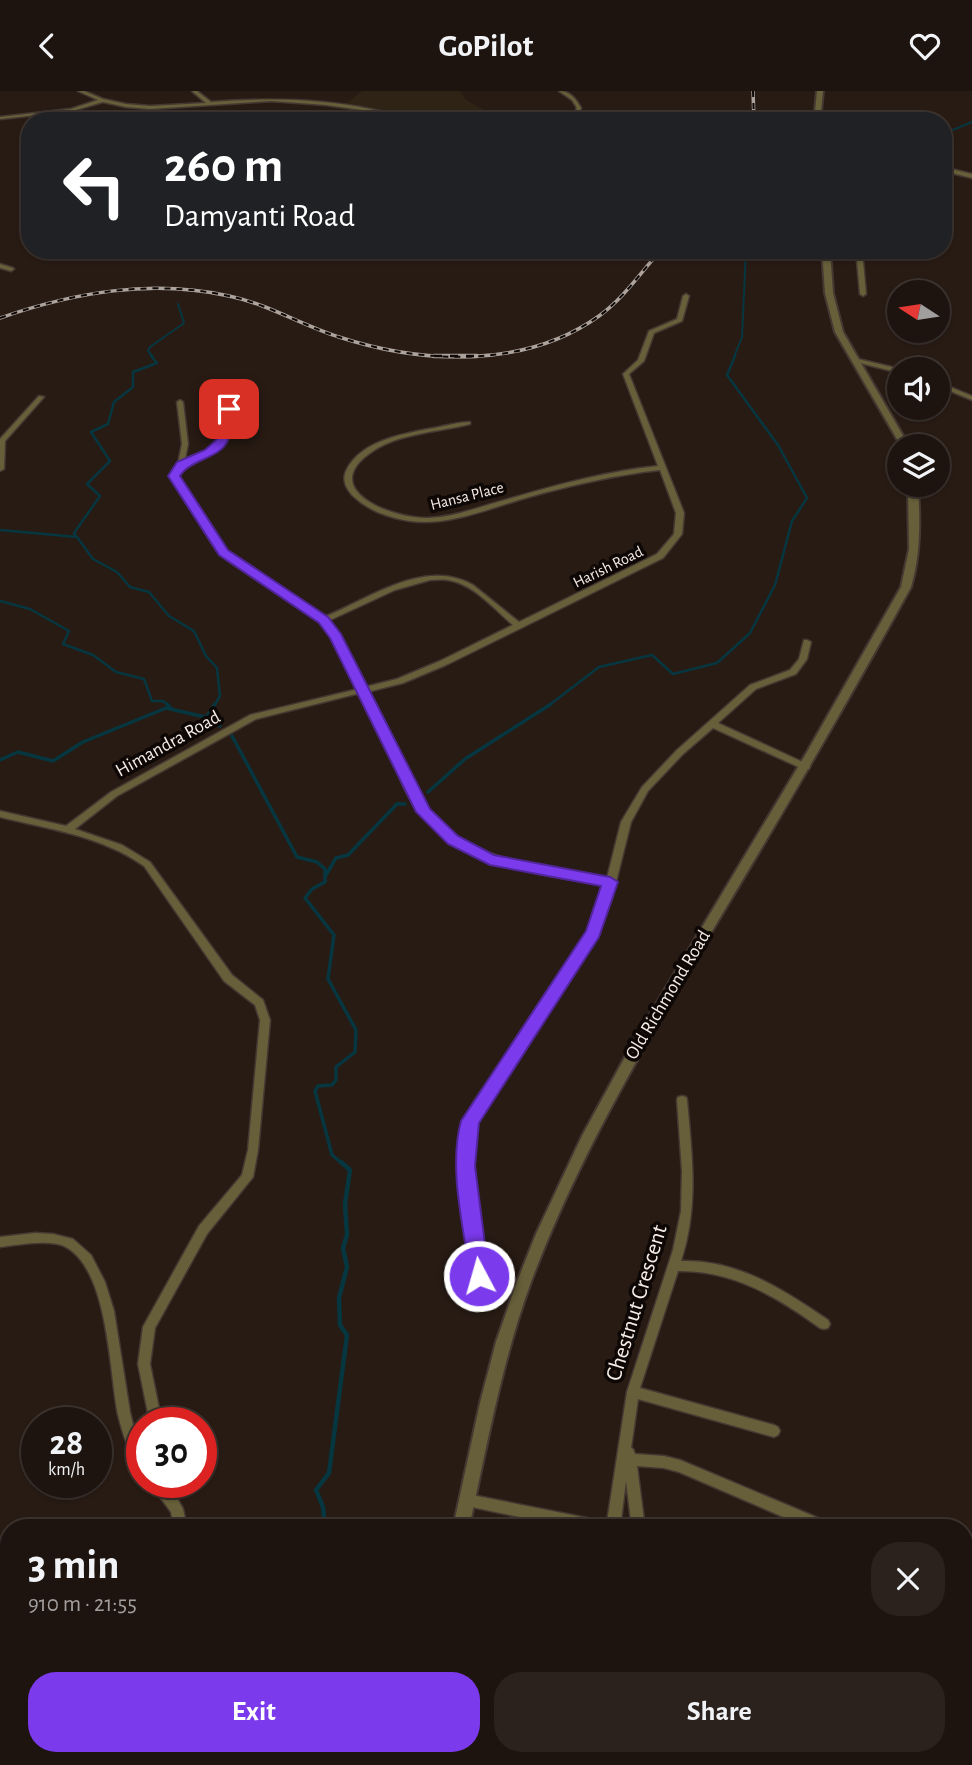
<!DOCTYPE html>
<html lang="en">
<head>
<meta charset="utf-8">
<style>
	:root { --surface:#1e140f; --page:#2b211d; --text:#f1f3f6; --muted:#a19e9e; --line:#3c332f; --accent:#7c3aed }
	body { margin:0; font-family:"Alegreya Sans",sans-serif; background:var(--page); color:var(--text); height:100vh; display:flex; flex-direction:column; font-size:26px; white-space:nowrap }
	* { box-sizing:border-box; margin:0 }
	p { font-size:23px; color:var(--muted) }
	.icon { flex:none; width:38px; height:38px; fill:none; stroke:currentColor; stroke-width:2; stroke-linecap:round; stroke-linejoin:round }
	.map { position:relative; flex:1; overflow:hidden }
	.drawer { position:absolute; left:0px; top:1428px; width:973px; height:247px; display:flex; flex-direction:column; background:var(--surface); border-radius:28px 28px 0 0; box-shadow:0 2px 5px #0004,0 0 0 2px var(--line) }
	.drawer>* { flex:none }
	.hud { position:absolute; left:21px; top:21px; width:931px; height:147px; border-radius:28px; box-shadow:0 2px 5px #0004,0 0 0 2px var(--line); background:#202124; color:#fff; overflow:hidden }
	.needle { width:46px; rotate:282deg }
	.fabs { position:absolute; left:887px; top:189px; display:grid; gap:14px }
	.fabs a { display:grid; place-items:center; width:63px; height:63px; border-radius:50%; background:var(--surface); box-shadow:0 2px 5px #0004,0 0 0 2px var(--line); font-size:35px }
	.speed { position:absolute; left:21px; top:1316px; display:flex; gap:14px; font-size:35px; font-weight:700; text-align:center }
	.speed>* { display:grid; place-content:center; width:91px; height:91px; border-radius:50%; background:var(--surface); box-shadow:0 2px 5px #0004,0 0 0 2px var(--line); line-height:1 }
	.speed small { font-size:18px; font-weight:400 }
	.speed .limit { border:10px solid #d22; background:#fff; color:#111 }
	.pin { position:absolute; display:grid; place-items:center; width:60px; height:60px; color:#fff; margin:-30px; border-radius:14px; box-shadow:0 4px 10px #0006 }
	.me { position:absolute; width:77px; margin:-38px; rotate:354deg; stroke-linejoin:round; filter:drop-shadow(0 0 5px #0008) }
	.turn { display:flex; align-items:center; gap:24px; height:147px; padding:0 28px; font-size:32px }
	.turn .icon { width:91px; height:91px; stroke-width:2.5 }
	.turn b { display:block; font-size:49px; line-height:60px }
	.round { display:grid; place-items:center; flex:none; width:74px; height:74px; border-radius:28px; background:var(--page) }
	.head { display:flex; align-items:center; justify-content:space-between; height:119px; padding:0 28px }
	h1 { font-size:42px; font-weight:700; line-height:52px }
	.action { display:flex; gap:14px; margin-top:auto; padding:14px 28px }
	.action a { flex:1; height:80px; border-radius:28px; background:var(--accent); color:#fff; font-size:28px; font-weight:700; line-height:80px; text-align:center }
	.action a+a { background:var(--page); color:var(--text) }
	header { display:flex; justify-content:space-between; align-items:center; height:91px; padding:0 28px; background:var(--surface); font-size:32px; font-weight:700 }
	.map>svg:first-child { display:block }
	.education { fill:#2f2315 }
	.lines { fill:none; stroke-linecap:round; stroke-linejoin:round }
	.stream-far3 { stroke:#063740; stroke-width:2 }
	.stream-far2 { stroke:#063740; stroke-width:2.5 }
	.stream-far1 { stroke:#063740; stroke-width:3.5 }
	.stream { stroke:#063740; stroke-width:4.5 }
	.minor-casing { stroke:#453832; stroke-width:3 }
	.tertiary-casing { stroke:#453832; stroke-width:4 }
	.minor { fill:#665f39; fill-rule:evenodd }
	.tertiary { fill:#665f39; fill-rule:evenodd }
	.rail-far1-casing { stroke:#ada39d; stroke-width:3.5 }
	.rail-casing { stroke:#ada39d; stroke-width:4.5 }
	.rail-far1 { stroke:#0d0705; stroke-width:2; stroke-dasharray:6; stroke-linecap:butt }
	.rail { stroke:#0d0705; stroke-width:2.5; stroke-dasharray:8; stroke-linecap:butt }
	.route { fill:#7c3aed; stroke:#51269a; stroke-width:2 }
	.labels { text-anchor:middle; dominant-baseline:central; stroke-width:7; stroke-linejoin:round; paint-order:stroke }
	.far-street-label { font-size:16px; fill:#f5ece7; stroke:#0d0705 }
	.street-label { font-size:19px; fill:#f5ece7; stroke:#0d0705 }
	.near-street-label { font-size:23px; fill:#f5ece7; stroke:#0d0705 }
</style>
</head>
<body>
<header><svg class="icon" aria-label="back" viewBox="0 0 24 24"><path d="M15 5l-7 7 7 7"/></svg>GoPilot<svg class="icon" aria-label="heart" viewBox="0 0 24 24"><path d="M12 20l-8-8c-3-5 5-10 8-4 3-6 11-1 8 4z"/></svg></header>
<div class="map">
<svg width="972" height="1674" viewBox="0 0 972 1674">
	<rect width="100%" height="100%" fill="#281b14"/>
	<path class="education" d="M362,0H460L465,8L494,25L486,30H430L347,12Z"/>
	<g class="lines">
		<path class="stream-far3" d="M943,43L972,31
			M153,266L148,260L150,256L184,232L178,213
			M734,266L742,246L746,159"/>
		<path class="stream-far2" d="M0,439L77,446L93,468L117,481L130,496L149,501L169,525L194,540L206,565L217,577L220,605L214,615
			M76,445L74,442L100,405L87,393L110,370L91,341L108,333L114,311L133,296V281L157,272L151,265
			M0,510L30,518L69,540L63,553L93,564L116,581L144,588L152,610H163L169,615
			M548,615L599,576L652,564L673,583L717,572L750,542L775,494L792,430L807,407L778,354L727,284L735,265"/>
		<path class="stream-far1" d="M167,613L171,617
			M215,613L206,627L220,635
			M232,645L297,766L317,771L325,778V791L312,798L305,807L334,844L328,888L356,939L355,961L336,976V989L332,994L318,995L315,1000L332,1064L343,1073
			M0,669L18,661L53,670L83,651L166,617L205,626
			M428,701L465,668L551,613
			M326,784L336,767L348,764L397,713H405"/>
		<path class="stream" d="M325,1437L323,1416L316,1399L329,1382L347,1244L340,1234L339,1207L347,1176L343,1157L347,1144L345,1113L350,1079L341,1071
			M350,1674L355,1666"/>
		<defs>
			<path id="minor" d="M78,0H84L103,8L126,13L150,15L206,12L192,0H197L211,11C265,7 317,7 370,18C385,21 403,24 417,30H408L362,19L326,14L271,10L150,18L126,16L103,11L72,20L0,28V26L71,18L98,9Z
				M559,0C570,0 576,8 581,17L576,30H571L577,17L572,9Z
				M943,76L972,83V87L943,80Z
				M856,159H862L866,203L863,205L860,203Z
				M0,173L13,177L14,178L11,180L0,177Z
				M686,203L689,205L682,230L654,242L644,270L629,283L684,422L682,443L663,467L446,574L403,592L367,601C384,634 398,670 417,703C455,770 539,776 607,787L621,731L642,696L677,659L750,594L790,579L799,568L804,549H807L811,551L807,568L796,583L756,598L718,632L809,674L810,676L809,678H803L713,637L683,663L648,700L631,731L612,807L598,842L482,1017L475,1030L470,1058L485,1185L483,1189L479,1190L475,1189L473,1185L460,1058L465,1030L474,1011L589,841L602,807L606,794C532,782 456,776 411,709C404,699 400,686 395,675C383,651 372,627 360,602L256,628L117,705L75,738L122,754L150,771L232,884L263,909L270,929L258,1059L253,1086L207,1143L155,1237L150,1273L162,1332H150L138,1273L143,1236L199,1135L242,1084L248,1059L260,929L255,914L224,890L144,775C102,745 49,738 0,726V720L66,735L111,701L250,624L358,598L333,547L320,531L227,469L213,454L170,385L178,373L182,353L177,311L180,309L183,311L188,353L185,368C195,364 208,361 216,353C229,341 227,310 229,293L232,291L235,293C234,310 236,333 226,349C215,368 187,364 178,385L220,453L233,465L324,526C369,508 425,466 473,494L519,531L657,463L674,443L676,422L660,379C615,384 572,394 529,406C493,416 447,436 410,430C389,427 367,419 352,404C346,397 342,389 346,380C361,348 408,342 439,336C449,334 460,331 470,331V333C439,341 400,342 373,360C315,398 392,428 428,427C456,426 485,414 512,407C560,393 608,380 658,375L623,283L638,269L649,240L677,228L683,205ZM430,489C436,489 442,488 448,489C474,493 494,518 513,534L440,570L397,588L365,596L341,546L328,530L395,499Z
				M854,267L900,278H901L900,282L852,270V268Z
				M938,291L972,305V309L938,295Z
				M39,305L44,306L5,350L4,378L0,380V348Z
				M682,1005L686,1006L687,1009C692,1065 699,1115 681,1170C737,1168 784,1199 828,1229L830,1233L828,1237L824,1238L820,1237C777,1206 733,1179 678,1180L640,1297L774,1334L778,1336L780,1340L778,1344L774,1346L638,1308L631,1357L633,1358L635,1363L664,1365L680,1369L830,1432L831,1437H809L679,1381L664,1377L637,1375L645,1437H632L626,1390L620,1437H572L462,1414L461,1409L462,1404L467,1403L607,1431L627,1301L673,1159L681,1120L682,1080L677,1009L678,1006Z
				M35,1142L53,1143L73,1148L91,1164L105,1191L114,1220L130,1321L137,1350L142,1360V1381L138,1379C129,1361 123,1344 118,1324C109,1280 109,1177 64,1155C48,1148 17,1154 0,1156V1146Z
				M149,1391H163L166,1395L167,1391H179L178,1409L183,1418L187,1437H174L171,1421Z
				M964,1493L972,1497V1511L964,1507Z
				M0,1494L9,1498V1513L0,1508Z
				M135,1666H149L146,1674H132Z
				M189,1666H205L209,1674H193Z
				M628,1666H642L643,1674H629Z
				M658,1666H672L673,1674H659Z
				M891,1666H905L906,1674H892Z"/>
			<path id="tertiary" d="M817,0H823L820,30H814Z
				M822,159H830L833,202L843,241L909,355H901L835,241L825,202Z
				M908,394H918C920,429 921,462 911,496C849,609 784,720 718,830C649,947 579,1063 531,1191C502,1270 487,1354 469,1437H453L480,1312L496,1251L517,1191L536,1143L582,1045L631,955L807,661L901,496L909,458Z
				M400,1666H418L416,1674H398Z"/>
		</defs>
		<use href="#minor" class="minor-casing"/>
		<use href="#tertiary" class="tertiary-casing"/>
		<use href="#minor" class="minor"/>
		<use href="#tertiary" class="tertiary"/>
		<defs>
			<path id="rail-far1" d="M753,0L754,30
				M0,227C75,201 151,188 229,205C268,213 301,234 339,246C422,273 525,278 599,225C624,207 641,181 661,159"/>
			<path id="rail" d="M434,265H477"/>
		</defs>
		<use href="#rail-far1" class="rail-far1-casing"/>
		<use href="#rail" class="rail-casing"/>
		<use href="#rail-far1" class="rail-far1"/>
		<use href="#rail" class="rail"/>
	</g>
	<path class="route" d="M225,316L234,318C232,327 232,338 229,347C222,368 191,367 180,385L228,459L328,526L341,543L430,718L458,745L494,764L610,786L618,791L599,846L479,1032L475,1075L489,1185L486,1192L479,1194L472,1192L470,1185C464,1137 448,1078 461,1030L586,840L601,795L490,774L448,753L416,721L330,547L319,532L219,464L168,385L177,371L205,359L217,348Z"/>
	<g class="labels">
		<g class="far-street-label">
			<text transform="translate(467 405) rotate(-14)">Hansa Place</text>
			<text transform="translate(608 476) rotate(-26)">Harish Road</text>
		</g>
		<g class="street-label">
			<text transform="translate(168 653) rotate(-29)">Himandra Road</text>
			<text transform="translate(668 904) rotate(-59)">Old Richmond Road</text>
		</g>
		<g class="near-street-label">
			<text transform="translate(637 1212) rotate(-73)">Chestnut Crescent</text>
		</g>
	</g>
</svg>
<div class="fabs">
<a><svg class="needle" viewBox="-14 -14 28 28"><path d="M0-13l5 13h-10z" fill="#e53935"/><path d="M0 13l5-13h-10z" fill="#a19e9e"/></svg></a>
<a><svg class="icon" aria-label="sound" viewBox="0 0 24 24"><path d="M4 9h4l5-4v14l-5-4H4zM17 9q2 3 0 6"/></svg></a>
<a><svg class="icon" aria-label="layers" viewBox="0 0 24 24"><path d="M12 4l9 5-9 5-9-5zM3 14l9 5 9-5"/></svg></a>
</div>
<div class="speed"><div>28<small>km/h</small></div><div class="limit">30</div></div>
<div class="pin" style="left:229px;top:318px;background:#d93025"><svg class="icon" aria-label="arrive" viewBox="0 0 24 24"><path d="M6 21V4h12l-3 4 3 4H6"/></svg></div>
<svg class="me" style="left:479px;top:1185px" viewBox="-20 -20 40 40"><circle r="17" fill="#7c3aed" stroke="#fff" stroke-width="3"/><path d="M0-11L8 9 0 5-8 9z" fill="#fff"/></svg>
<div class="hud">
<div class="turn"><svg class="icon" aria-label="left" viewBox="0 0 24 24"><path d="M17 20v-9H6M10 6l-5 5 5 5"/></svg><div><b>260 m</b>Damyanti Road</div></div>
</div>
<section class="drawer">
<div class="head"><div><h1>3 min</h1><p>910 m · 21:55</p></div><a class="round"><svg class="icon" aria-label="close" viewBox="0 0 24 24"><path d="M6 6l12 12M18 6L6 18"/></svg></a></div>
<div class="action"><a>Exit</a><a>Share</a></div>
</section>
</div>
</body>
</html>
